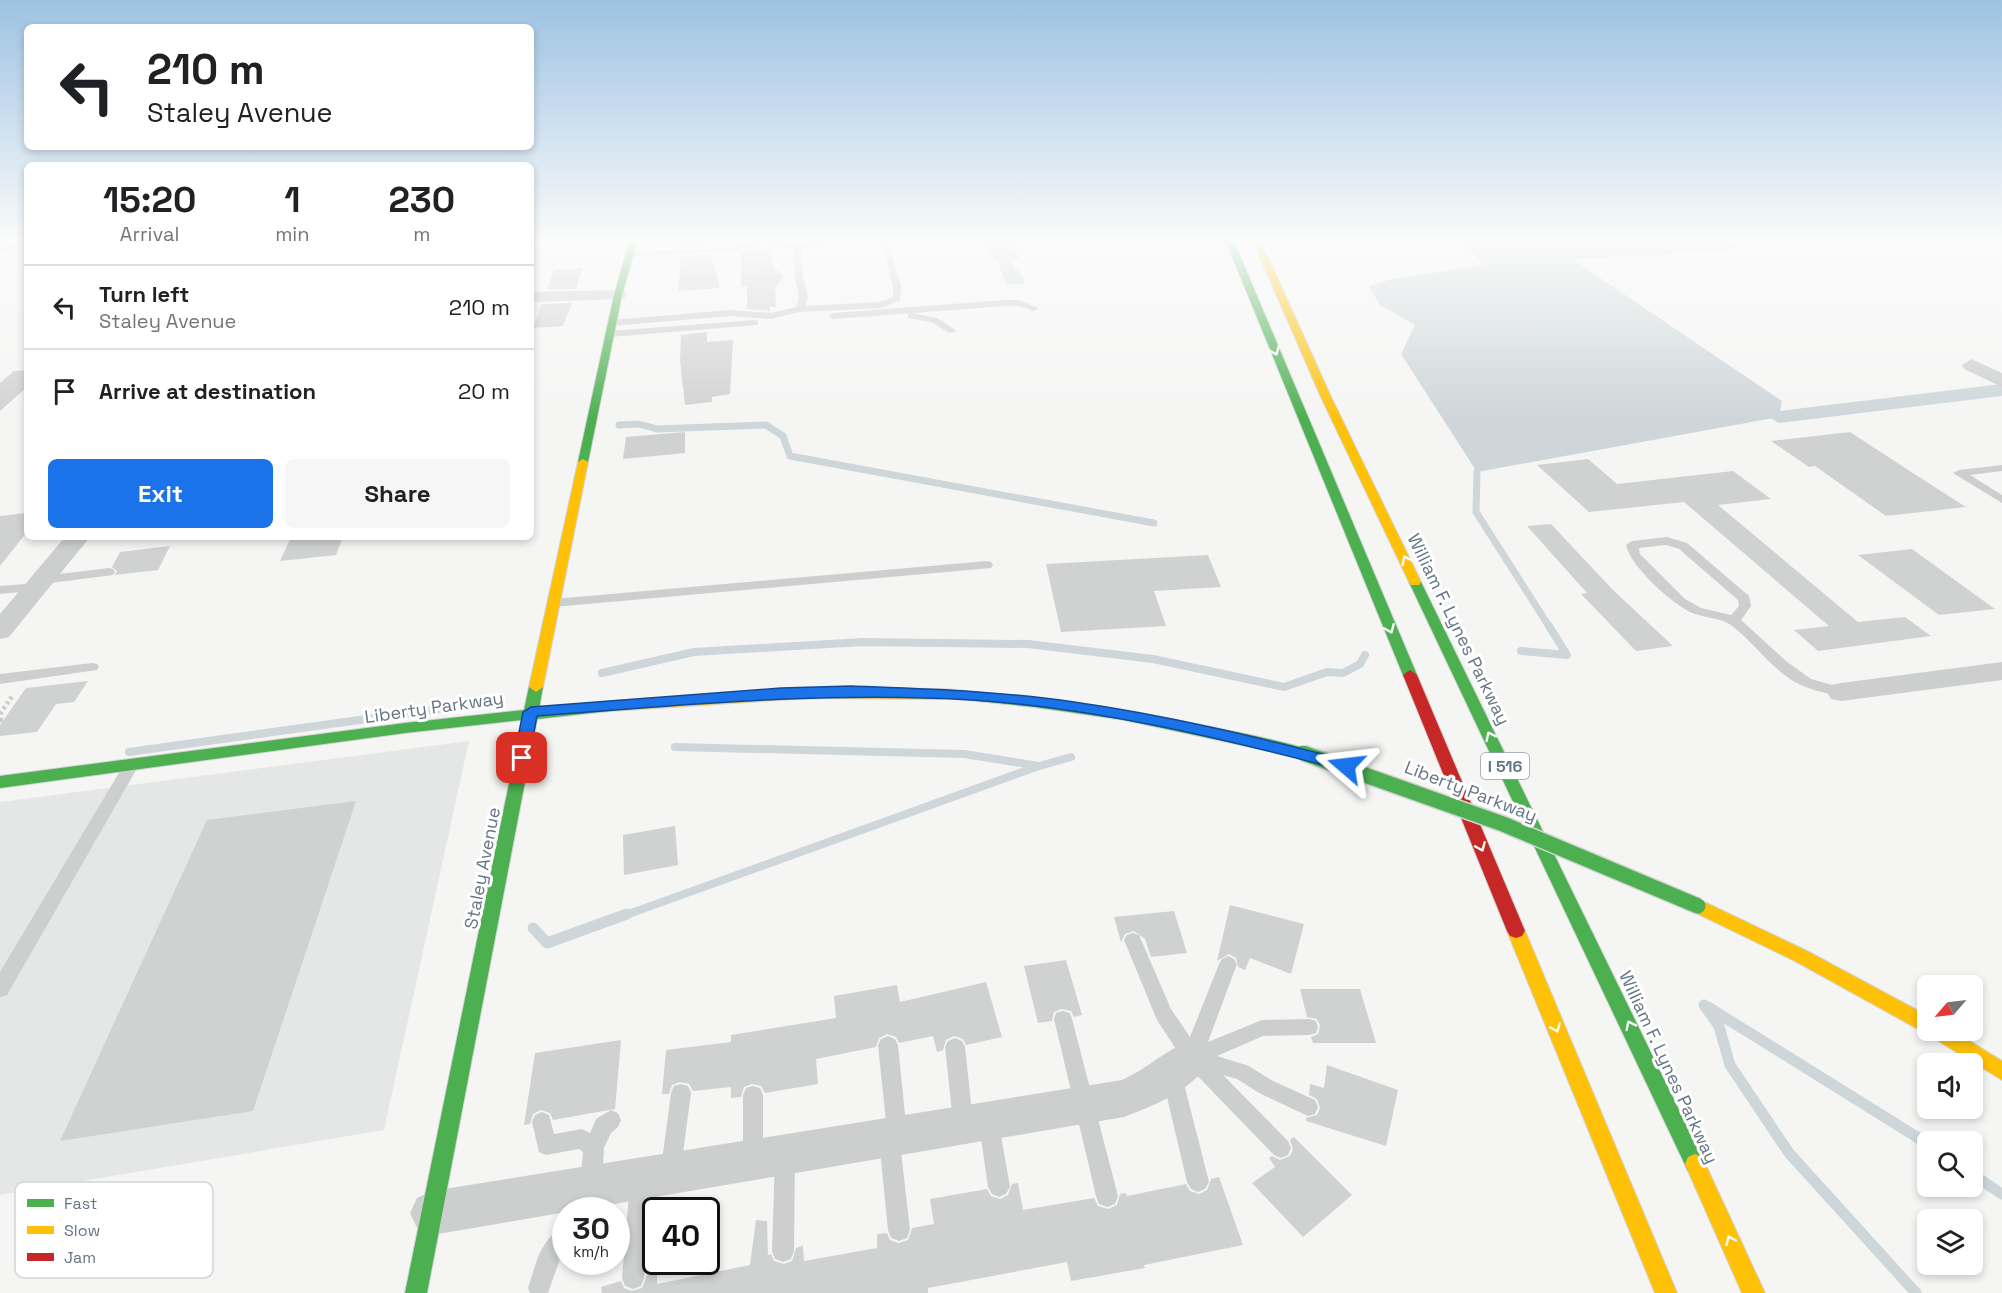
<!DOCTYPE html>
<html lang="en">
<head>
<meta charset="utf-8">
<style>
	:root { --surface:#fff; --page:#f6f6f6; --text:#202124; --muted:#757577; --line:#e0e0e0; --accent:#1a73e8 }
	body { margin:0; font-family:"Space Grotesk",sans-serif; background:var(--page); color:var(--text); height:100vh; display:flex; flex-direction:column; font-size:22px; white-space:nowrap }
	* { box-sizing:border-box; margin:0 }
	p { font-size:20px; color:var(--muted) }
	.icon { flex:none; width:33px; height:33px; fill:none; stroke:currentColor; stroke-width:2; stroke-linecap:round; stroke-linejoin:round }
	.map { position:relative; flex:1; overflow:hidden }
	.panel { position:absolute; left:24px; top:162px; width:510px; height:378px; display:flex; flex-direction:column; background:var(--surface); border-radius:9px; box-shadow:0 3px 9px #0003 }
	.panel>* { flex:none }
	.top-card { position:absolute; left:24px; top:24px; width:510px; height:126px; border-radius:9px; box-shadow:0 3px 9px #0003; background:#fff; color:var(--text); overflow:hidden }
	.needle { width:39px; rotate:242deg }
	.buttons { position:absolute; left:1917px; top:975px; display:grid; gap:12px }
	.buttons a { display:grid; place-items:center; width:66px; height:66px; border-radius:9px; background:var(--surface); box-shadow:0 3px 9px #0003; font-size:30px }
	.speed { position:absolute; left:552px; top:1197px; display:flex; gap:12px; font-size:30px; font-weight:700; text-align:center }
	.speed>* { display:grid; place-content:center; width:78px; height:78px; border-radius:50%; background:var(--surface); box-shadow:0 3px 9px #0003; line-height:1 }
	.speed small { font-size:15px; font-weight:400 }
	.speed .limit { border:3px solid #111; border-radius:9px; background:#fff; color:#111 }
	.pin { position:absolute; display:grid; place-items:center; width:51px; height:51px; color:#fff; margin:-26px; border-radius:12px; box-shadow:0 3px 9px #0006 }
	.me { position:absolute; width:66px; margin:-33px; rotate:287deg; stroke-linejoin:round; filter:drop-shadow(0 0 4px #0008) }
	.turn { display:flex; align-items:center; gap:21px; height:126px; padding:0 24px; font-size:27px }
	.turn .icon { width:78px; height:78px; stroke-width:2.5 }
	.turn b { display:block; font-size:42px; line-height:51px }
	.eta { display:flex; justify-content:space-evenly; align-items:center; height:102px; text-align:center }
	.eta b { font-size:36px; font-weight:800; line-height:42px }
	.primary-button { display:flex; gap:12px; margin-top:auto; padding:12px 24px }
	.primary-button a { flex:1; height:69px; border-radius:9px; background:var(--accent); color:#fff; font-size:24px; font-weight:800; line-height:69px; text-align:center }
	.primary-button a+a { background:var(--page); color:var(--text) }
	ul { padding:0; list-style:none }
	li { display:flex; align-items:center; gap:18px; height:84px; padding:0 24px; border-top:2px solid var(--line) }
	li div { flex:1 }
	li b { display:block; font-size:22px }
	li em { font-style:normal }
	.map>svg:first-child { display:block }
	.built { fill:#e5e7e7 }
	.water { fill:#ced6d9 }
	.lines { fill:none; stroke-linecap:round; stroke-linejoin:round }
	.stream-far2 { stroke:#ced6d9; stroke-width:7 }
	.stream-far1 { stroke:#ced6d9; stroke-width:8 }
	.stream { stroke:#ced6d9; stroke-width:11 }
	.canal { fill:#ced6d9; fill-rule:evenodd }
	.building { fill:#d0d1d1 }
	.fast-casing { stroke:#d2d4d4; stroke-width:2 }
	.slow-casing { stroke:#d2d4d4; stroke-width:2 }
	.jam-casing { stroke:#d2d4d4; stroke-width:2 }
	.path { stroke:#cbcccc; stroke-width:4.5; stroke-dasharray:3 3; stroke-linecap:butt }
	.lane { fill:#cdcfcf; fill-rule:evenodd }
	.street { fill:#cdcfcf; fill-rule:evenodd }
	.fast { fill:#4caf50; fill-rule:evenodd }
	.slow { fill:#ffc107; fill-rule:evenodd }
	.jam { fill:#c62828; fill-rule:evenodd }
	.fast-bridge-casing { stroke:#d2d4d4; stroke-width:18; stroke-linecap:butt }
	.fast-bridge { stroke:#4caf50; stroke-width:15 }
	.oneway { stroke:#f6fbf6 }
	.route { fill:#1a73e8; stroke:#114b97; stroke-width:1.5 }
	.labels { text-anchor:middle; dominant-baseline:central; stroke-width:6; stroke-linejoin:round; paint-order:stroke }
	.shield { fill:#fff; stroke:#939eaa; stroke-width:1.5 }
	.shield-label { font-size:16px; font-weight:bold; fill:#657585 }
	.street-label { font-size:18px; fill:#657585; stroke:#fff }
	.key { fill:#fff; stroke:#d1d6da; stroke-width:1.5 }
	.key-label { font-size:16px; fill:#657585 }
</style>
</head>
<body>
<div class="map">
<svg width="2002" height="1293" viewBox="0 0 2002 1293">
	<rect width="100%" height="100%" fill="#f5f6f4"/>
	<path class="built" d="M469,741L384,1130L0,1195V802Z"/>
	<path class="water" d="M985,239H1010L1020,259L1010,260L1025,281L1022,285L1006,283L997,261L988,252Z
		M1456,239H1726L1738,246L1727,251L1572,259L1782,401L1779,417L1477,472L1401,354L1415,325L1380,305L1369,286L1392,279L1483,265L1473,252Z"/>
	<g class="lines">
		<path class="stream-far2" d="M619,425L639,424L657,429L766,425L783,436L790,456L1154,523
			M1477,472L1476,512L1550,628"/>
		<path class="stream-far1" d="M1521,651L1567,655L1549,626
			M602,673L694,652L863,642L1028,644L1153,659L1284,687L1327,672L1343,673L1360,664L1365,655
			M675,747L964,754L1039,766
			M129,752L482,703
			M623,916L1039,766L1071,757"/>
		<path class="stream" d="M533,928L547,943L627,914
			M1704,1005L1719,1026L1730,1065L1789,1153L1916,1293
			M1708,1007L1928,1144
			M1972,1174L2002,1194"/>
		<path class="canal" d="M2002,384V396L1779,423L1769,417L1779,411Z"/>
	</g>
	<path class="building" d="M683,239H706L708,246L682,248Z
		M764,248L772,250L773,266L784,277L775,288L776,307H770V311L747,309V286L741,287V251Z
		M711,255L720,288L678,291L681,256Z
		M583,268L576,289H547L554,270Z
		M572,303L563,326L533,328L542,304Z
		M707,332V342L733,340L730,394L712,397V402L685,405L680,360L681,335Z
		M27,370V387L0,411V383L14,371Z
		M685,432V453L623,459L626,437Z
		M1850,432L1919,477L1966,507L1886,516L1815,466L1809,467L1771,441Z
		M1588,459L1617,484L1733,471L1771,499L1718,505L1858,622L1905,617L1931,636L1818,651L1794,630L1829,626L1684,502L1589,512L1537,465Z
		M27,513V532L0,566V516Z
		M1551,524L1613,590L1673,646L1636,651L1581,594L1587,593L1527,526Z
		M291,537H343L336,555L280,561Z
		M170,546L158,570L115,575L117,571L112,567L120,552Z
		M1912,549L1995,609L1939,615L1858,555Z
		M1208,555L1221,587L1154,591L1166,626L1061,632L1046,564Z
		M88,681L74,702L56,704L37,732L0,736V725L26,688Z
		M356,801L253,1111L60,1141L207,820Z
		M675,826L678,865L624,875L623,835Z
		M1230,905L1304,924L1291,974L1250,958L1245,970L1238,967L1236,958L1229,954L1217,961Z
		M1174,911L1187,953L1151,957L1145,939L1134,931L1125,934L1121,942L1114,917Z
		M1066,960L1082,1015L1074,1017L1071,1011L1062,1009L1054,1012L1052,1021L1038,1023L1024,966Z
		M986,982L1002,1037L966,1045L963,1039L954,1036L946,1040L943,1050L937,1052L933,1036L899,1043L896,1037L887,1034L879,1038L876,1047L816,1059L818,1084L765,1093L761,1086L752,1084L744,1087L741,1097L731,1098V1087L693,1091L689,1084L680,1082L672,1085L669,1094H662L666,1050L731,1042V1035L836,1018L834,996L897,985L900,1002Z
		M1300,989H1360L1376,1043H1313L1311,1037L1318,1034L1320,1026L1317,1019L1307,1017Z
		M621,1040L615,1109L553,1120L550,1113L541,1110L533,1114L530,1124L524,1125L535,1053Z
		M1327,1065L1398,1090L1386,1146L1306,1121V1118L1317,1115L1320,1108L1317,1099L1309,1095L1310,1084L1324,1088Z
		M1294,1137L1352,1195L1303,1237L1252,1183L1275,1167L1269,1158L1272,1156L1280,1160L1290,1156L1293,1149L1290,1140Z
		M1219,1177L1243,1245L1144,1265L1145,1268L1071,1281L1067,1262L928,1288V1293H657V1289V1293H602L601,1287L621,1281L624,1288L632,1291L642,1288L647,1275L657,1272V1284L750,1265L756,1220L767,1221L768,1255L771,1254L774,1261L784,1264L792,1261L796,1248L803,1246L804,1261L877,1248V1234L887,1233L890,1240L898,1243L908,1240L912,1228L934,1224L930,1199L987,1189L991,1196L1000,1199L1008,1195L1012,1184L1018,1183L1023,1210L1094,1198L1098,1206L1108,1209L1117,1205L1120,1194L1126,1193L1127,1196L1186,1184L1190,1191L1199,1194L1207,1190L1211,1179Z"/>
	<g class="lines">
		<defs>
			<path id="fast" d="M630,239H638L622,295L588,462L583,465L578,462L614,295Z
				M1225,239H1233L1417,675L1415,678H1405L1403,675Z
				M1415,578L1421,582L1702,1157L1705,1164L1702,1171L1695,1174L1688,1171L1409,582Z
				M536,682L543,687L539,709L610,701L617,706L610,711L537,719L427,1293H405L522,720L405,733L0,788V776L405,723L524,710L529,687Z
				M942,689C1029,695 1115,708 1201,725C1237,732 1273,739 1308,749L1311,753L1308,757L1303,758L1124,720L1034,707L937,697L935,694Z"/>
			<path id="slow" d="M1252,239H1260L1331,397L1421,582L1419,585H1411L1409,582L1321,397Z
				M583,459L588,462L543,687L536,692L529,687L578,462Z
				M810,688L942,689L949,694L942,699L810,698L610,711L603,706L610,701Z
				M1698,899L1807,951L1928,1016V1030H1952L2002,1061V1080L1927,1034L1795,961L1692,911L1689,906L1692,901Z
				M1516,924L1522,926L1525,931L1677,1293H1655L1507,931L1510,926Z
				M1695,1154L1702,1157L1765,1293H1742L1685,1164L1688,1157Z"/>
			<path id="jam" d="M1410,670L1417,675L1525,931L1522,936L1516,938L1510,936L1507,931L1403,675Z"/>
		</defs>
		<use href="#fast" class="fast-casing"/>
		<use href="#slow" class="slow-casing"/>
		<use href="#jam" class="jam-casing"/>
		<path class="path" d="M0,714L13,695
			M0,720H4"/>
		<path class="lane" d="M854,239H878L888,242L901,286L900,300L882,308L799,312L771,319L730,316L612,326L608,323L612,320L730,310L771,313L796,307L799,297L795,276L794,248L764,246L717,252L629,257L625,255L626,253L717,248L764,242L798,244ZM872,242L882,245L893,286V297L880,302L805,306L808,297L803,276L802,248Z
			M27,241V245L0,253V249Z
			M1005,300H1019L1038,308L1034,311L1018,306H1005L833,319L829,316L833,313Z
			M911,313L937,318L957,331L950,333L931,322L908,318V314Z
			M755,320L758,321V325L610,337L605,334L610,331Z
			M2002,465V471L1970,475L2002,495V503L1953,473L1959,470Z
			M1667,537L1687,543L1749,596L1751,606L1741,620L1786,661L1811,679L1846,689L1848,692L1846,695L1841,697C1828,693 1813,691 1801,685C1773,672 1755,643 1731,625C1719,617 1704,618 1692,613C1672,604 1630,566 1626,545L1632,541ZM1666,545L1679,549L1738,600L1739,606L1731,615L1701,608L1685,599L1640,554L1639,548Z
			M987,561L991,562L993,565L991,568L554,607L548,603L554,599Z
			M109,568L113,569L115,572L113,575L43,584L37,580L43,576Z
			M37,583L41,584L43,587L41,590L0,594V586Z
			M92,663L97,664L99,667L97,670L0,684V674Z
			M131,760L136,761L139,765L7,995L0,997V972L126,761Z
			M1133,933L1139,935L1171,1009L1190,1037L1219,964L1222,959L1228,956L1234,959L1237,964L1208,1042L1262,1020L1309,1019L1316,1021L1318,1027L1316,1033L1309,1035L1263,1036L1217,1056L1249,1066L1273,1081L1315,1100L1318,1107L1315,1114L1308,1116L1259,1093L1237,1079L1223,1075L1288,1141L1291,1148L1288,1155L1281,1158L1274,1155L1185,1063L1157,1020L1124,940L1127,935Z
			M1063,1011L1070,1013L1072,1019L1118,1196L1115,1204L1107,1207L1099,1204L1096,1196L1054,1019L1056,1013Z
			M888,1036L895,1039L898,1045L907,1134L904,1141L900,1143L910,1230L907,1238L899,1241L891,1238L888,1230L879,1140L882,1133L887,1131L878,1045L881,1039Z
			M955,1038L962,1041L965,1047L973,1122L970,1129L963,1132L956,1129L953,1122L945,1047L948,1041Z
			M1172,1067L1179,1070L1182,1076L1209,1182L1205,1189L1198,1192L1191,1189L1187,1182L1162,1076L1165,1070Z
			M681,1084L688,1086L691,1093L681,1168L678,1175L671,1178L664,1175L661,1168L671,1093L674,1086Z
			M753,1086L760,1088L763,1095V1158L760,1165L753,1168L746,1165L743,1158V1095L746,1088Z
			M611,1110L618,1113L621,1120L618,1127L611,1133L604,1148L602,1186L594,1210H572L580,1186L583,1152L579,1149L546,1155L539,1152L532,1122L535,1115L542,1112L549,1115L554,1134L582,1129L590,1133L596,1119Z
			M989,1114L996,1117L999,1124L1010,1187L1006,1194L999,1197L992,1194L988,1187L979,1124L982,1117Z
			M785,1147L792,1150L795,1157L794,1251L791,1259L783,1262L775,1259L772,1251L775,1157L778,1150Z
			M641,1172L648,1175L652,1182L644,1278L641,1286L633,1289L625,1286L622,1278L630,1182L634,1175Z
			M566,1226V1253L560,1259L548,1293H530L528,1288C536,1265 540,1237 566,1226Z"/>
		<path class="street" d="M618,290L624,291L626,295L624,299L531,302V292Z
			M1971,359L2002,373V387L1964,369L1962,365Z
			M65,537H90L9,637L0,639V614Z
			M2002,662V680L1841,701L1831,699L1827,692L1831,685L1841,683Z
			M1192,1040L1206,1045L1211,1057C1197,1089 1155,1105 1124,1117L432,1235L417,1228L410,1213L417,1198L432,1191L1122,1080C1147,1069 1166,1049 1192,1040Z"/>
		<use href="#fast" class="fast"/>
		<use href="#slow" class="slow"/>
		<use href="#jam" class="jam"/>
		<defs>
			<path id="fast-bridge" d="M1303,753L1503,824L1698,906"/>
		</defs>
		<use href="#fast-bridge" class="fast-bridge-casing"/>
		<use href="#fast-bridge" class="fast-bridge"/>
	</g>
	<defs><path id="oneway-chevron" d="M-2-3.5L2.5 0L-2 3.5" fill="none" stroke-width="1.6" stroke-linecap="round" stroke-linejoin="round" transform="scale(1.5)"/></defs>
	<g class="oneway">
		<use href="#oneway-chevron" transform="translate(1275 351) rotate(67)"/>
		<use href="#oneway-chevron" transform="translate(1406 560) rotate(-116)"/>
		<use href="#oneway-chevron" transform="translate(1390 629) rotate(67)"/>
		<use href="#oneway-chevron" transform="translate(1490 736) rotate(-116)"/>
		<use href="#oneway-chevron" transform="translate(1481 847) rotate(67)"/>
		<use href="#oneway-chevron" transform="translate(1630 1025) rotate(-116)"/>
		<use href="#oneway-chevron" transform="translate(1556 1028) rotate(67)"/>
		<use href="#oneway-chevron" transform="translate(1730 1240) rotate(-115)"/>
	</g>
	<linearGradient id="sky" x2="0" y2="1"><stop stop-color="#9dc2e2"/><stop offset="0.57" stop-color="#fafbfa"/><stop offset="1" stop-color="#fafbfa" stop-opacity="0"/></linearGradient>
	<rect width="2002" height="420" fill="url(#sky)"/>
	<path class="route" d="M851,686C926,689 1000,691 1074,702C1166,715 1257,737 1346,760L1354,766L1346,771C1224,739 1099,708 972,700C826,691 682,705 537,716L529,758L522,763L514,758L523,712L531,707L781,688Z"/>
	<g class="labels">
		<rect class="shield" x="1481" y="753" width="48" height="26" rx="4.5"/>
		<g class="shield-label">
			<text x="1505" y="766">I 516</text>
		</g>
		<g class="street-label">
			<text transform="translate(1459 629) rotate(64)">William F. Lynes Parkway</text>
			<text transform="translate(434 707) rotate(-8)">Liberty Parkway</text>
			<text transform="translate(1471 791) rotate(21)">Liberty Parkway</text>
			<text transform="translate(482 868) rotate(-79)">Staley Avenue</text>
			<text transform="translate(1669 1067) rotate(65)">William F. Lynes Parkway</text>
		</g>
	</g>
	<rect x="15" y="1182" width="198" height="96" rx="9" class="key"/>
	<rect x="27" y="1199" width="27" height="8" fill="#4caf50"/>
	<rect x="27" y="1226" width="27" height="8" fill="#ffc107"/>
	<rect x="27" y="1253" width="27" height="8" fill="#c62828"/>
	<g class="key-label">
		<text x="64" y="1209">Fast</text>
		<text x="64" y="1236">Slow</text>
		<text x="64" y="1263">Jam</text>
	</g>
</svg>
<div class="buttons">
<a><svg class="needle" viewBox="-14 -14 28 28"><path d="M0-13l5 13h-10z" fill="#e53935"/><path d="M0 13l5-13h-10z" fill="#757577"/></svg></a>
<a><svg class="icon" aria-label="sound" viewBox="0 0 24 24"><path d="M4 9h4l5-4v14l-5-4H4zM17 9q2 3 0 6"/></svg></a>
<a><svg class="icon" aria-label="search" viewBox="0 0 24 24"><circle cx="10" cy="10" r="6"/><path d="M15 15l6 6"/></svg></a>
<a><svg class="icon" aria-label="layers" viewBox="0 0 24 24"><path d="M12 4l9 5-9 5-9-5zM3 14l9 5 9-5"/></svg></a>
</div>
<div class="speed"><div>30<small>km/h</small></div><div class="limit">40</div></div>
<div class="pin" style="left:522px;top:758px;background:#d93025"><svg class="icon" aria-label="arrive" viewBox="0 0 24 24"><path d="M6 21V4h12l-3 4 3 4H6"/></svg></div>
<svg class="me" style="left:1346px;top:766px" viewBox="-20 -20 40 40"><path d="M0-17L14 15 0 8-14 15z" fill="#1a73e8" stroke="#fff" stroke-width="4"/></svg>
<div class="top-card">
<div class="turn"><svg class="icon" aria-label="left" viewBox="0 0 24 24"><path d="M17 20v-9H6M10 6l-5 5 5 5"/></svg><div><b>210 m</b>Staley Avenue</div></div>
</div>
<section class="panel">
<div class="eta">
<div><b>15:20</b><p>Arrival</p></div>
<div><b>1</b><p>min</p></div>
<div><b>230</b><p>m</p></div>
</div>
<ul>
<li><svg class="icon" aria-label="left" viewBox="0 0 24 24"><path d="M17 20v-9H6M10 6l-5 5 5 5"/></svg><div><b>Turn left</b><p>Staley Avenue</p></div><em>210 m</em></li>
<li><svg class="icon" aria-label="arrive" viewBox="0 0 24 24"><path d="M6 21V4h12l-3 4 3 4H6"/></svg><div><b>Arrive at destination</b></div><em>20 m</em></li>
</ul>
<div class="primary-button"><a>Exit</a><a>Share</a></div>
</section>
</div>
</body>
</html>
